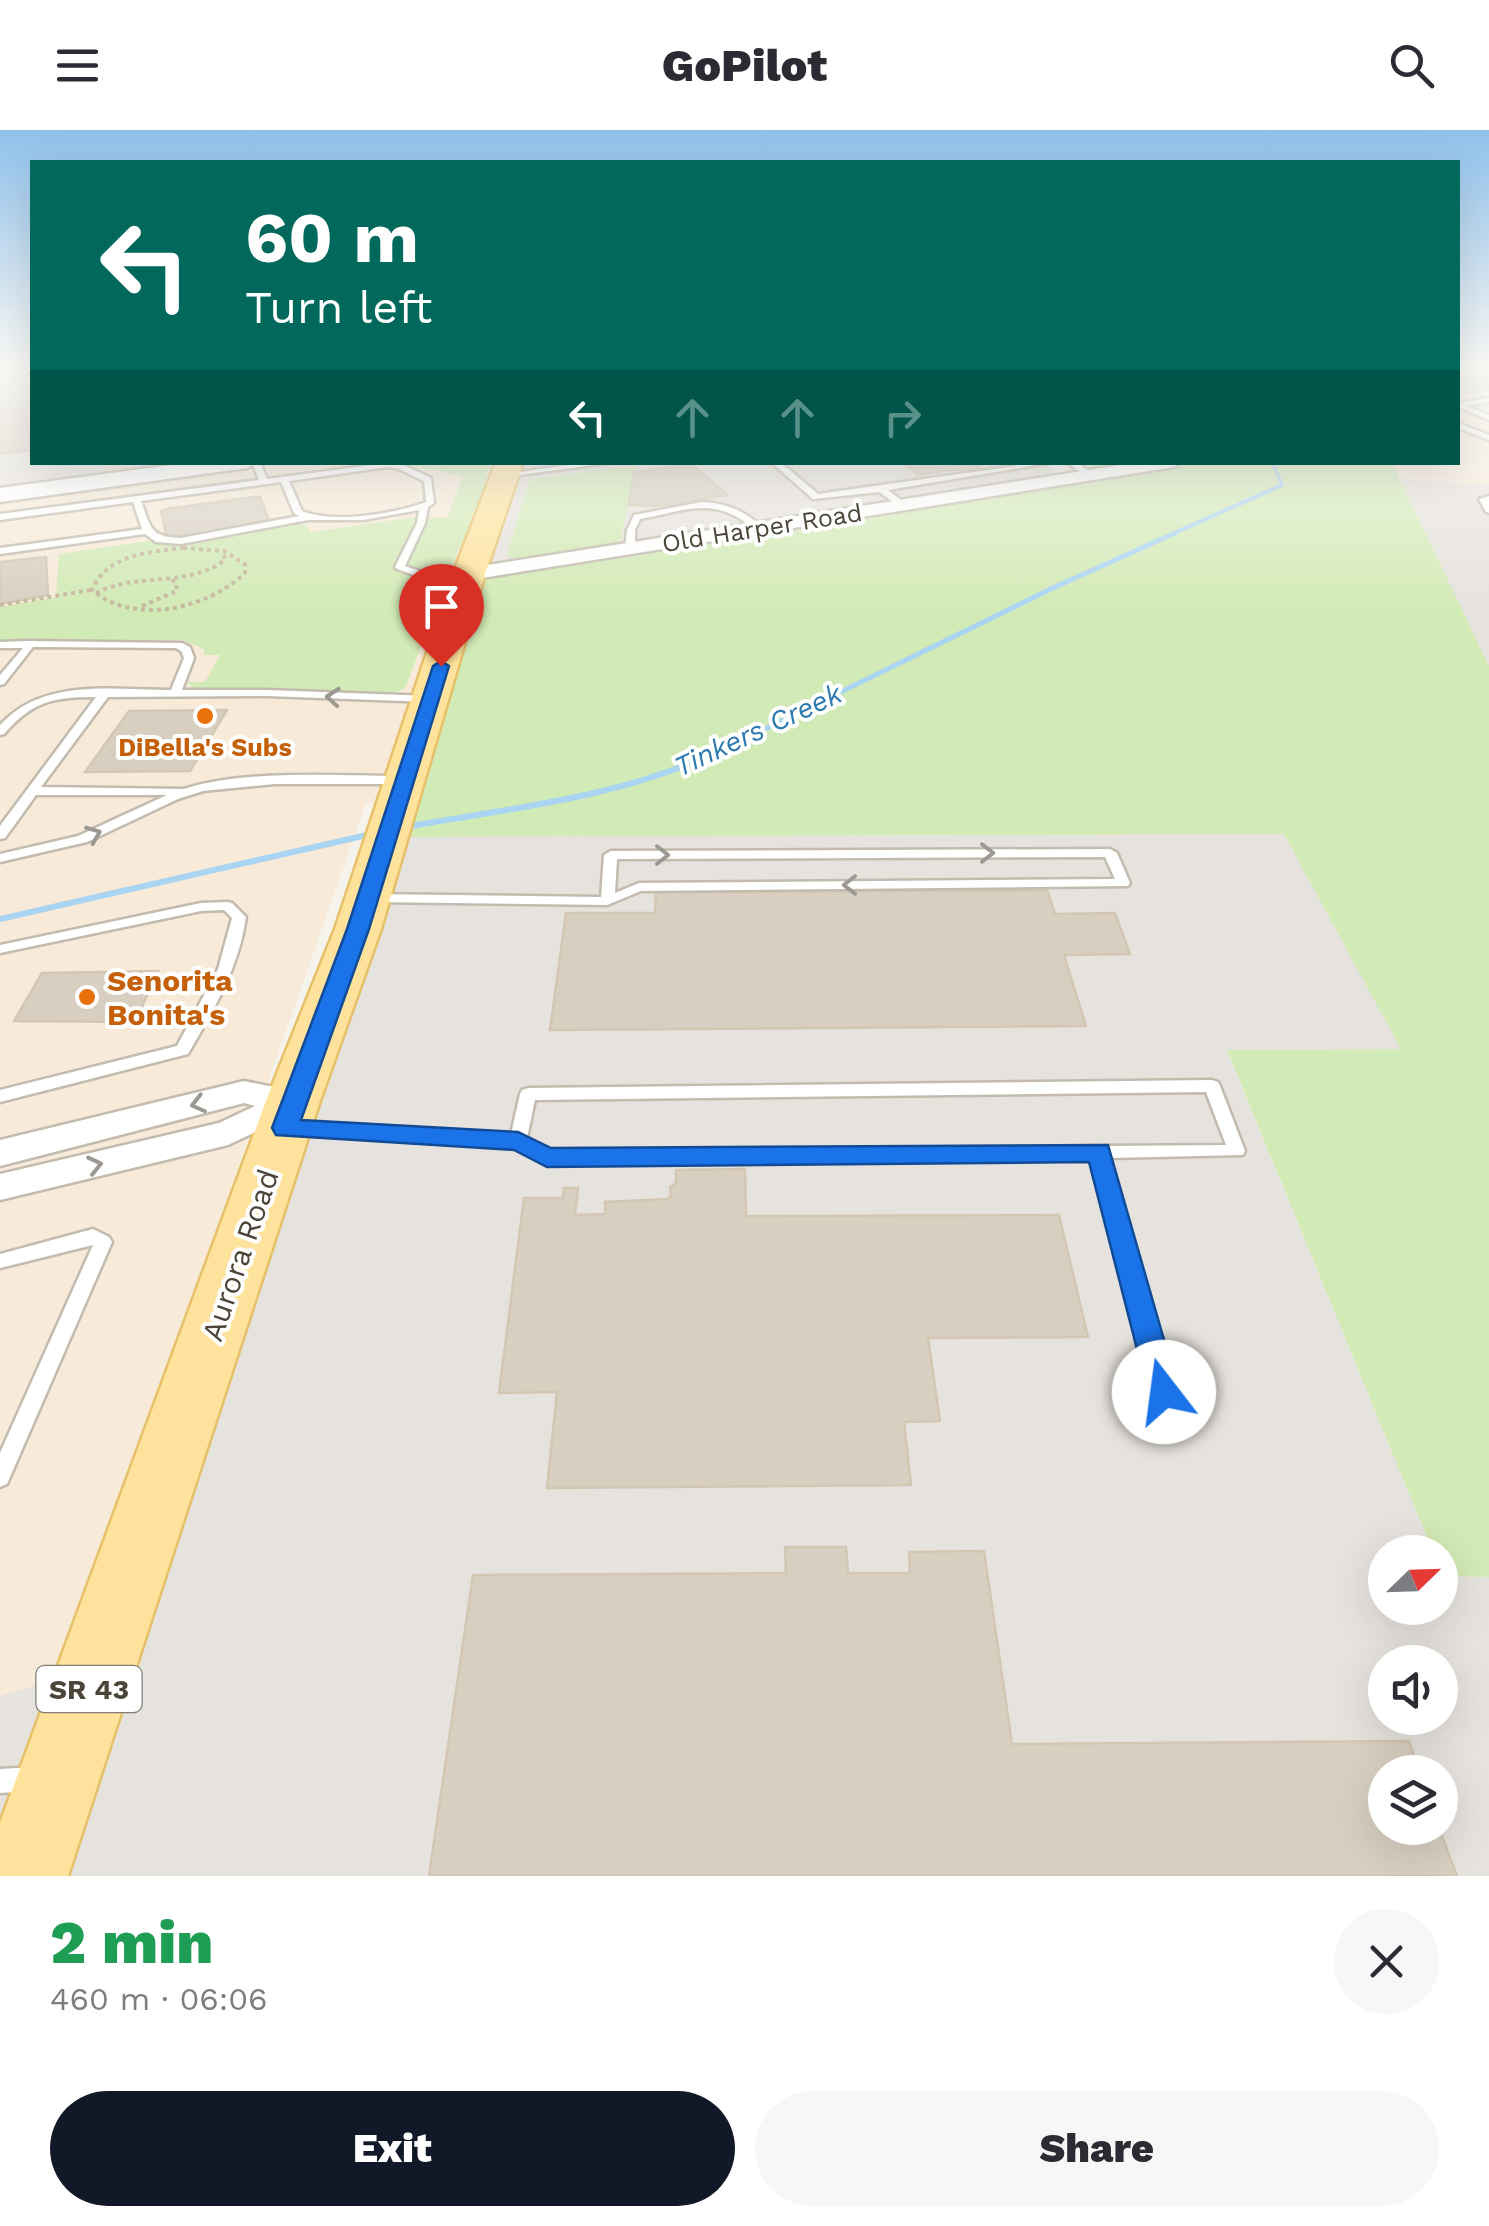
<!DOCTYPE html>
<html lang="en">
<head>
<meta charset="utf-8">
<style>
	:root { --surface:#fff; --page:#f7f7f7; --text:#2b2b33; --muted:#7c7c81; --accent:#111827 }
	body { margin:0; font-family:"Work Sans",sans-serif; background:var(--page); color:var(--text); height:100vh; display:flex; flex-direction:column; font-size:38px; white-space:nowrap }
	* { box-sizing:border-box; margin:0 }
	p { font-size:32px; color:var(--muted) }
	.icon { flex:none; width:55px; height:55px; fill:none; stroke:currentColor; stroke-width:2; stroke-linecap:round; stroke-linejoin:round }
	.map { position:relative; height:1746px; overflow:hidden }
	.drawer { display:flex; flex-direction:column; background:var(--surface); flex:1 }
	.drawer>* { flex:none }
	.guide { position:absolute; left:30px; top:30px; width:1430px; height:305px; border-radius:0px; box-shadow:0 10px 40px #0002; background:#00695c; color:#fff; overflow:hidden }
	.needle { width:65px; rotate:67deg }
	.tools { position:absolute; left:1368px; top:1405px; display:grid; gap:20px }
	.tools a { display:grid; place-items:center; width:90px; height:90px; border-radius:50%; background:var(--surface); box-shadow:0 10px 40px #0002; font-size:50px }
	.pin { position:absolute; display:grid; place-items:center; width:85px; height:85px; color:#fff; margin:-102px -42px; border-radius:50% 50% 50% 0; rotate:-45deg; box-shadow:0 0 10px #0007 }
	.pin .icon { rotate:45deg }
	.me { position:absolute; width:110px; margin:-55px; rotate:345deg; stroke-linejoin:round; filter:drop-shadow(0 0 8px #0008) }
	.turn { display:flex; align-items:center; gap:35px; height:210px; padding:0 50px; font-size:45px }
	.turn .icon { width:130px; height:130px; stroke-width:2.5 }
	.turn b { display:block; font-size:70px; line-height:85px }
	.lanes { display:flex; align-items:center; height:95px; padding:0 50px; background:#0003; justify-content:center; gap:50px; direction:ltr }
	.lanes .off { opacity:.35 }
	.round { display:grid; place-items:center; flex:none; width:105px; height:105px; border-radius:52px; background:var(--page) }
	.head { display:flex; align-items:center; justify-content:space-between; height:170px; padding:0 50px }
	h1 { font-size:60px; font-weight:800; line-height:75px; color:#1e9e55 }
	.cta { display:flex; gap:20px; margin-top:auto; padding:20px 50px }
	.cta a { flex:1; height:115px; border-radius:60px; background:var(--accent); color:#fff; font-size:40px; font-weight:800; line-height:115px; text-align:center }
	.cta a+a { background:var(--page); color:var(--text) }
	header { display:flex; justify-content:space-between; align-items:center; height:130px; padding:0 50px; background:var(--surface); font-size:45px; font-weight:800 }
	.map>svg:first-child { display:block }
	.commercial { fill:#f7ead8 }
	.industrial { fill:#e6e2dd; fill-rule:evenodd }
	.green { fill:#d2eab5 }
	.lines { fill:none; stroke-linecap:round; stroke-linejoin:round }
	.stream-far2 { stroke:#a9d4f2; stroke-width:4 }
	.stream-far1 { stroke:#a9d4f2; stroke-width:5 }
	.stream { stroke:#a9d4f2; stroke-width:6 }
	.building { fill:#d8cfc1; stroke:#d3c7b4; stroke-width:2.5 }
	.service-casing { stroke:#c2bbae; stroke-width:5 }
	.minor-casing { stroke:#c2bbae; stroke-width:5 }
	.tertiary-casing { stroke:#c2bbae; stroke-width:5 }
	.primary-casing { stroke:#e6c16a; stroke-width:5 }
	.path { stroke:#c4b79f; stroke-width:4; stroke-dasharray:4 4; stroke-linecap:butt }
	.service { fill:#fff; fill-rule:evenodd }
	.minor { fill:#fff; fill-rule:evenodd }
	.tertiary { fill:#fff; fill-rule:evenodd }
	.primary { fill:#ffe39c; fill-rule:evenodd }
	.oneway { stroke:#9c9892 }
	.route { fill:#1a73e8; stroke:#114b97; stroke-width:2.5 }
	.food-dot { fill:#e8710a; stroke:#fff; stroke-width:4 }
	.labels { text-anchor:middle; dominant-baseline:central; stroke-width:8; stroke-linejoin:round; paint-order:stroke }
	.far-street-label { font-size:25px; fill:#4b4439; stroke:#fff }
	.far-food-label { font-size:25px; font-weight:bold; fill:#c56008; stroke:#fff }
	.far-water-label { font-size:28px; font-style:italic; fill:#2e7ab2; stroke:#fff }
	.shield { fill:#fff; stroke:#817c74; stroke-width:2.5 }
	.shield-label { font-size:28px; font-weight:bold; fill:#4b4439 }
	.food-label { font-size:30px; font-weight:bold; fill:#c56008; stroke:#fff; text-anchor:start }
	.street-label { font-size:30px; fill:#4b4439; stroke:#fff }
</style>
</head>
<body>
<header><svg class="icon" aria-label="menu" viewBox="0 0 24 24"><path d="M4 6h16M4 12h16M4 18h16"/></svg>GoPilot<svg class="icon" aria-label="search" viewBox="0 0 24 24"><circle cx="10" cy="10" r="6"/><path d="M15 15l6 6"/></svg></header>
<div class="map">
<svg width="1489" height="1746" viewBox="0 0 1489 1746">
	<rect width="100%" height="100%" fill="#f6f3ec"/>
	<path class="commercial" d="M1458,239H1489V355L1400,349L1392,333L1458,332Z
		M247,332L509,333L399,677L366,673L59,1548L0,1566V365Z"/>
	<path class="industrial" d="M0,239H32V332L247,333L0,364Z
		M1041,332L1069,350L469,444L509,333Z
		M1400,349L1489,355V560Z
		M1284,704L1402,920L1227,921L1433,1422H1385V1478H1440V1438L1444,1446L1489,1447V1746H24L389,707ZM1385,1532H1440V1588H1385ZM1385,1642H1440V1698H1385Z
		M59,1548L0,1713V1566Z"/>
	<path class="green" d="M398,333H490L475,397L459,418L405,558L392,564L195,560L187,552H205L220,525H204V519L182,510H0V477L56,467L59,424L154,410L172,413L277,398L294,392L307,396L311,402L414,387L447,388L463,346Z
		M1100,333H1392L1489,536V1447L1443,1446L1440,1422H1433L1227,920L1401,919L1284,704L389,707L469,444L1099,344L1087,335Z
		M635,336L620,415L526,430L511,428L507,423L530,349Z"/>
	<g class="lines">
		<path class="stream-far2" d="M1170,405L1282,355L1272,332"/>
		<path class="stream-far1" d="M720,621L1055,457L1175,403"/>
		<path class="stream" d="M404,697C512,678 626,667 725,618
			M0,789L376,703"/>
	</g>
	<path class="building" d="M0,239H32V320L0,324Z
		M1458,239L1489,250V260L1458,264Z
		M902,332H988L989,333L975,336L985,342L966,345L957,339L918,345Z
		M692,334L727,365L659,376L629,375L634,342Z
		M255,367H260L270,393L266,395L167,408L161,381L166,379Z
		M46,427L48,465L0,474V432Z
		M227,580L190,641L85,642L129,581Z
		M1047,760L1055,784L1115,783L1130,824L1064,825L1086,896L550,900L566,783H655L656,762Z
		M158,841L135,892L14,891L42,843Z
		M745,1039L746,1086L1059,1085L1088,1207L928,1208L940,1291L904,1292L911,1355L547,1358L557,1262L499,1263L524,1068H563L564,1058H578L575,1085L605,1084V1072L667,1069L671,1066L670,1057L676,1053V1040Z
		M785,1417H846L848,1443H910L909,1422L984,1421L1012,1614L1409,1611L1420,1642H1385V1698H1439L1457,1746H429L473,1445L786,1443Z"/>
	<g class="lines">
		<defs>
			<path id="service" d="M1479,239L1489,240V245Z
				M1489,268V272L1466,276L1489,285V290L1458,277V273Z
				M1458,293L1489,305V310L1458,298Z
				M252,332H260L267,349L388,333L404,335L431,348L434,373L428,377L425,393L405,436L423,442L469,441L474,444L469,447L422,448L397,439L395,437L417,393L419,380L363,390H308L181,414L156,412L145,404L0,424V418L142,399L133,372L0,390V384L259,350ZM388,337L399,339L424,351L426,372C393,384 334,394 302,381L289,351ZM281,352L294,383L299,386L181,408C150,407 151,398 141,371Z
				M588,332H616L505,347L501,345Z
				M771,332H780L818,364L1016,336L1012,332H1055L888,360L906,374V378L903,379L879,362L813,369Z
				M1066,332H1076L1096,346L1089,348Z
				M1489,366V383L1486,382L1479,369Z
				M702,372C727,373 745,381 763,398L756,400C714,365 689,380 640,389L635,400V418L630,421L625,418L627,400L634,385Z
				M27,511L182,513L190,517L194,528L182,560H267L430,566L436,569L430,572L267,566L108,567L41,657L184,659C245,639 338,646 403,646L409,650L403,654H275L203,661L178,669L87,712L0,732V724L78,706L167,665H36L5,708L0,709V696L96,567C53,567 33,571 4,604L0,605V595L3,592C46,548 114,560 171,560L184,528L181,521L176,518L33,517L4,554L0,555V545L23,518H0V512Z
				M1110,719L1117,723L1130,753L1128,756L641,761L607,775L372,772L365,768L372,764L601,767L604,725L611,721ZM1105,727L1115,749L639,753L615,763L617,729Z
				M227,772L232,773L246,787C239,838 213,881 188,924L0,972V960L177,916L218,839L232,788L224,780L201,781L0,823V815L201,773Z
				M1212,950L1218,952L1220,956L1245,1021L1243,1025L1109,1028L1173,1262L1170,1268L1163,1271L1156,1268L1153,1262L1092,1029L547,1033L515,1017L294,1005L288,1003L286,999L288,995L294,993L511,1004L520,964L522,960L528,958ZM1206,962L1226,1015L550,1021L527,1008L535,970Z
				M93,1099L109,1107L112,1112L7,1354L0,1357V1323L93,1115L0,1138V1124Z
				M34,1637L43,1640L46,1649L43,1658L34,1661L0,1663V1639Z"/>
			<path id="minor" d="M1140,332H1182L1174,337L469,450L459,444L469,438Z
				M244,951L304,963L309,971L304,979L228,1015L0,1070V1044L219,993L255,976L244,973L0,1036V1010Z"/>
			<path id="tertiary" d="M194,332H257L247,338L0,372V358Z"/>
			<path id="primary" d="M496,332H523L485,444L381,799L320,971L68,1746H0V1693L266,971L335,799L453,444Z"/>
		</defs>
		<use href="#service" class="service-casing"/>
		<use href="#minor" class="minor-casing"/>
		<use href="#tertiary" class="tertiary-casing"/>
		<use href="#primary" class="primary-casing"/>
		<path class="path" d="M183,418L224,421L245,434V443C207,479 134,496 92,460C107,424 149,422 183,418Z
			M96,463C137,442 187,458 225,430L223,421
			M0,475L91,460
			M142,476L177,461L176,452L169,449"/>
		<use href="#service" class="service"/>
		<use href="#minor" class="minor"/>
		<use href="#tertiary" class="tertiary"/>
		<use href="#primary" class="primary"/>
	</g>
	<defs><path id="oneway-chevron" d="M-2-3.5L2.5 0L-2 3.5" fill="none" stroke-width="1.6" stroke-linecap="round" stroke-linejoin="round" transform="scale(2.5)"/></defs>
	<g class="oneway">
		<use href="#oneway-chevron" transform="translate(333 567) rotate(-175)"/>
		<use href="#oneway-chevron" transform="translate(94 704) rotate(-22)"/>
		<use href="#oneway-chevron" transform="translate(987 723)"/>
		<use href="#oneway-chevron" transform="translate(662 725)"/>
		<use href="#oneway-chevron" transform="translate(850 755) rotate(180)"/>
		<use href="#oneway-chevron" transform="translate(198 974) rotate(166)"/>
		<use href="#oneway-chevron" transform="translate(95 1035) rotate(-13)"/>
	</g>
	<linearGradient id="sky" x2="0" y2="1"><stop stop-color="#8fc1ec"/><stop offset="0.49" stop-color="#fbfaf6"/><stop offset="1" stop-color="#fbfaf6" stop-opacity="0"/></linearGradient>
	<rect width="1489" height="484" fill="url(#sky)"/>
	<path class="route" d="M441,531L449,536L369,799L301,990L518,1002L551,1018L1108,1015L1179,1262L1174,1271L1164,1275L1153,1271L1148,1262L1089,1032L547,1037L514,1020L276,1005L272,998L347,799L433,536Z"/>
	<g class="food-dot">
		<circle cx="205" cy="586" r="10"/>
		<circle cx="87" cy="867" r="10"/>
	</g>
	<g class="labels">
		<g class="far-street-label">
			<text transform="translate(762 398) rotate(-9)">Old Harper Road</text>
		</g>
		<g class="far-food-label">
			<text x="205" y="617">DiBella's Subs</text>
		</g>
		<g class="far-water-label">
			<text transform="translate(758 600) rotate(-25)">Tinkers Creek</text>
		</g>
		<rect class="shield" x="36.5" y="1536" width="105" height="46" rx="8"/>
		<g class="shield-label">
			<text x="89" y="1559">SR 43</text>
		</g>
		<g class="food-label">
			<text x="107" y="850">Senorita<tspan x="107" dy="34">Bonita's</tspan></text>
		</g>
		<g class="street-label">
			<text transform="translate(240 1125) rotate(-71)">Aurora Road</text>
		</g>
	</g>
</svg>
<div class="tools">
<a><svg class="needle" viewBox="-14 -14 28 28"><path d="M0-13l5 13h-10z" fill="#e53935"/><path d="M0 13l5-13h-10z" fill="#7c7c81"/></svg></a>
<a><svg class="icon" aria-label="sound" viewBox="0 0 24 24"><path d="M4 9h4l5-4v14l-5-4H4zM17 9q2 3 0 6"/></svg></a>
<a><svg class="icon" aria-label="layers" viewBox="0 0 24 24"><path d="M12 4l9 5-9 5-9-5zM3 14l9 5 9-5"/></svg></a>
</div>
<div class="pin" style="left:441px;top:536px;background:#d93025"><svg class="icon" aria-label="arrive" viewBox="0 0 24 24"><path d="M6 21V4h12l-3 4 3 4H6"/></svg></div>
<svg class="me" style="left:1164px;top:1262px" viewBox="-20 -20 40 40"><circle r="19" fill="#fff"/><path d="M0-13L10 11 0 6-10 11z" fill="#1a73e8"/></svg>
<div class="guide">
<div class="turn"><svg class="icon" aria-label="left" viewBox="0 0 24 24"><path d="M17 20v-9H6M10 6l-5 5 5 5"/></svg><div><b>60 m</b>Turn left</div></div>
<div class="lanes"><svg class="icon" aria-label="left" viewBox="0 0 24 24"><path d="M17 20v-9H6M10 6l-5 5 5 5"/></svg><svg class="icon off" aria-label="ahead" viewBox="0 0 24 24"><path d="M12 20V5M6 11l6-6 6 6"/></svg><svg class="icon off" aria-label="ahead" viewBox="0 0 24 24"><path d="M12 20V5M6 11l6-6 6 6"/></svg><svg class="icon off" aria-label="right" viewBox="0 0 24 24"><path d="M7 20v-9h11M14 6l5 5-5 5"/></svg></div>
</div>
</div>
<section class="drawer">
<div class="head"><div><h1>2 min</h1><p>460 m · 06:06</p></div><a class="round"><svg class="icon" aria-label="close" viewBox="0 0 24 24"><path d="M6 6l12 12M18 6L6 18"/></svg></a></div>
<div class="cta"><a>Exit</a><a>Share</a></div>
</section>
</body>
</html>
